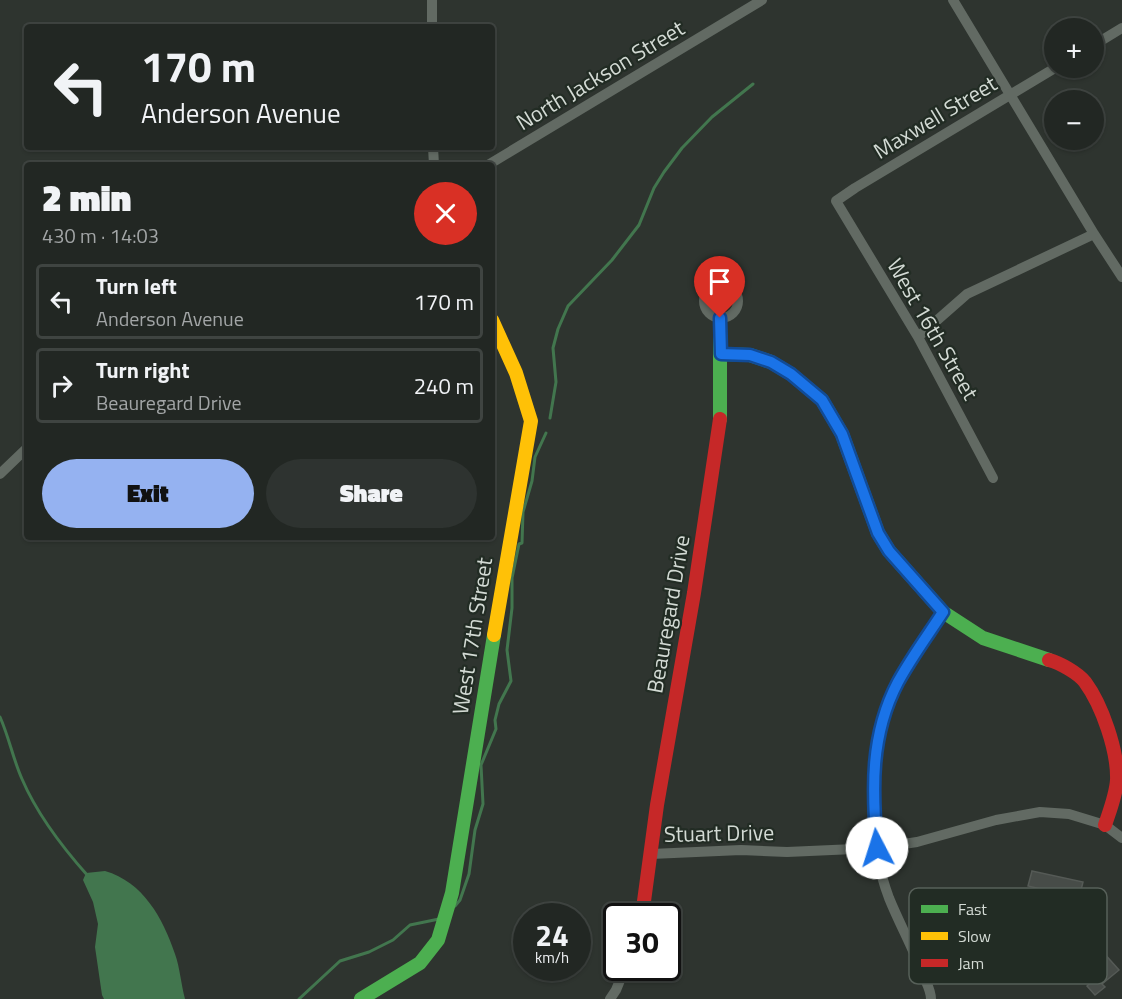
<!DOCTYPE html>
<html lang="en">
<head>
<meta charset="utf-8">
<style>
	:root { --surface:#222723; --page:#2e3330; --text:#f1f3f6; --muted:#a2a5a6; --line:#3f4441; --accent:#95b2f1 }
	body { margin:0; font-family:"Titillium Web",sans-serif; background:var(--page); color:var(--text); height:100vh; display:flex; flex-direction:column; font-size:22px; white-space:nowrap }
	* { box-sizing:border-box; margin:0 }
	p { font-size:20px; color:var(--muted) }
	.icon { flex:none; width:33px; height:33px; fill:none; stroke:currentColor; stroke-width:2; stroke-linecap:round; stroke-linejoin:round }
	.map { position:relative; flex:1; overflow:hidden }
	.details { position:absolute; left:24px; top:162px; width:471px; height:378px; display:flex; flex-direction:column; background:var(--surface); border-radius:6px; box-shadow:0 2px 4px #0004,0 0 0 2px var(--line) }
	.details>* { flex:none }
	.hud { position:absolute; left:24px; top:24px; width:471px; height:126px; border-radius:6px; box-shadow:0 2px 4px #0004,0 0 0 2px var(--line); background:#222723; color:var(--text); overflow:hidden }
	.buttons { position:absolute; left:1044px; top:18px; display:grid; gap:12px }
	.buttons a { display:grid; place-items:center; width:60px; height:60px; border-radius:50%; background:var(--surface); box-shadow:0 2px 4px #0004,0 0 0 2px var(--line); font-size:30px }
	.speed { position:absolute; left:513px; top:903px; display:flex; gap:12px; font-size:30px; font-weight:700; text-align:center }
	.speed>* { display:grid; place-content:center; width:78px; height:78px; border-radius:50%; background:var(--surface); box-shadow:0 2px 4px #0004,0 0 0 2px var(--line); line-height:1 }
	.speed small { font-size:15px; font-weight:400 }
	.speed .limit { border:3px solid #111; border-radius:9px; background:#fff; color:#111 }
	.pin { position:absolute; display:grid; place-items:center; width:51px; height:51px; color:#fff; margin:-62px -26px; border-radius:50% 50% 50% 0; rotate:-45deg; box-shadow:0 0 6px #0007 }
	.pin .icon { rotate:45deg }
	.me { position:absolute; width:66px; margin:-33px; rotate:355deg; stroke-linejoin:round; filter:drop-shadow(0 0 4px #0008) }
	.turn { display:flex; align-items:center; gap:21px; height:126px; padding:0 18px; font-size:27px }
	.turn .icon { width:78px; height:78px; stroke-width:2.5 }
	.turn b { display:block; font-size:42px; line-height:51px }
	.round { display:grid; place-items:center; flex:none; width:63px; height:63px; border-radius:32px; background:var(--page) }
	.summary { display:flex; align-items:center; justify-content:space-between; height:102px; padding:0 18px }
	h1 { font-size:36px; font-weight:800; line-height:45px }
	.primary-button { display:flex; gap:12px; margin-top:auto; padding:12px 18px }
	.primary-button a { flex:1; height:69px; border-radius:36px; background:var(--accent); color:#111; font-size:24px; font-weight:800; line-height:69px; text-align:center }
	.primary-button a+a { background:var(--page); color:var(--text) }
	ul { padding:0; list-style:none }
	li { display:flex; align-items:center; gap:18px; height:75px; margin:0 12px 9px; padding:0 6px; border:3px solid var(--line); border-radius:6px }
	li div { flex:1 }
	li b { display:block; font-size:22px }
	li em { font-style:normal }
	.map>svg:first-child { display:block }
	.water { fill:#42764e }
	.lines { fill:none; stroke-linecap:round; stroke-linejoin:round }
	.stream { stroke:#42764e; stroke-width:3 }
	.building { fill:#474c48; stroke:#555a56; stroke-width:1.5 }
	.street { stroke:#626a63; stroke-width:10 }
	.fast { stroke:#4caf50; stroke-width:14 }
	.slow { stroke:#ffc107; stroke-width:14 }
	.jam { stroke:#c62828; stroke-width:14 }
	.route-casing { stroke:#114b97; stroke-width:15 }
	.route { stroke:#1a73e8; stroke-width:10 }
	.labels { text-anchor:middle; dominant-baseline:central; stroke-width:4.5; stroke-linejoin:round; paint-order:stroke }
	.street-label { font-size:22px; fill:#d3dad4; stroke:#222c24 }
	.key { fill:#222c24; stroke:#576059; stroke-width:1.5 }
	.key-label { font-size:16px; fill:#d3dad4 }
</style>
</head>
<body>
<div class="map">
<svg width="1122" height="999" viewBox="0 0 1122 999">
	<rect width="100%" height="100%" fill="#2e342f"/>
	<path class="water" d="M105,871C143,882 163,918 175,954C180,968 181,984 185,999H104L102,995L95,947L98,924L93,902L83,880L86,873Z"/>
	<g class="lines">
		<path class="stream" d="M550,418L556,382L553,348L558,329L568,306L612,260L639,225L654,188L664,172L682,148L712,117L753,84
			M0,717C9,737 13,759 22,779C37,814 63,848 88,876
			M455,906L460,900L469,874L475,830L483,804L481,765L496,729L495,720L499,704L511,681L507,650L512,608V578L519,544L522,543L523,512L532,481L535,457L546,433
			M299,999L340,961L369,952L393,940L410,925L439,919"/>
	</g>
	<path class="building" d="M1032,871L1083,882L1079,898L1028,886Z
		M1093,941L1119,970L1102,984L1105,987L1095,995L1087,986L1096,978L1076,956Z"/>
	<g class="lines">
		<path class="street" d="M953,0L1094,234L1122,277
			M432,27V0
			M1094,45L1122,28
			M433,147L434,165
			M488,165L762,0
			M704 301a17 17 0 1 1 34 0a17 17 0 1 1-34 0Z
			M918,337L967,294L1094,234
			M0,474L27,448
			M993,478L918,337L836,201L855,188L1055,68
			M651,854L741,850L787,852L877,848L917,842L996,820L1040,812L1069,814L1105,825L1122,838
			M610,999L616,990L625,968
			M931,999C931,991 927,984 924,977C914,950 900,925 889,898C869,845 866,769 884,714C896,677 922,645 943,612"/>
		<path class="fast" d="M720,318V419
			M721,354L750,355L771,362L791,374L822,400L842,434L878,533L889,551L943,612L983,638L1049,660
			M361,999L420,963L438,940L452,893L494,635"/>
		<path class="slow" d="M492,320L516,373L531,421L494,635"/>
		<path class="jam" d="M1049,660C1060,663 1078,673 1085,682C1102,705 1118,751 1117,780C1116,795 1110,810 1105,825
			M642,916L657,805L694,593L720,419"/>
	</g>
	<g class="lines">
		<defs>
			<path id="route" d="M720,318L721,354L750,355L771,362L791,374L822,400L842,434L878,533L889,551L943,612C928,635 911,658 898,682C870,735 872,790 877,848"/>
		</defs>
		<use href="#route" class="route-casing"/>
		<use href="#route" class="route"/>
	</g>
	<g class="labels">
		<g class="street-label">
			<text transform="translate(600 75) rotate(-31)">North Jackson Street</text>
			<text transform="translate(935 117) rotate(-31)">Maxwell Street</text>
			<text transform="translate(933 329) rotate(60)">West 16th Street</text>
			<text transform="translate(668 614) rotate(-80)">Beauregard Drive</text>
			<text transform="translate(472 636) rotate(-81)">West 17th Street</text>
			<text transform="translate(719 833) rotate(-1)">Stuart Drive</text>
		</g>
	</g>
	<rect x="909" y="888" width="198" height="96" rx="9" class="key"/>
	<rect x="921" y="905" width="27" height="8" fill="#4caf50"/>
	<rect x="921" y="932" width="27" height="8" fill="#ffc107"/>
	<rect x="921" y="959" width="27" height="8" fill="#c62828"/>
	<g class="key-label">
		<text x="958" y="915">Fast</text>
		<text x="958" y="942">Slow</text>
		<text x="958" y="969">Jam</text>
	</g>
</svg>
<div class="buttons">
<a>+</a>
<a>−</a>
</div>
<div class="speed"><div>24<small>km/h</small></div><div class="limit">30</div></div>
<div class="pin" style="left:720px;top:318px;background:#d93025"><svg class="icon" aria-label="arrive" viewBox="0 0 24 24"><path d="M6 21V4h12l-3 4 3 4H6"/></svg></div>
<svg class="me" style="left:877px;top:848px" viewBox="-20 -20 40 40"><circle r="19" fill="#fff"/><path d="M0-13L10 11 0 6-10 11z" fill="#1a73e8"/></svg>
<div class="hud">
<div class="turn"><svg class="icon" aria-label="left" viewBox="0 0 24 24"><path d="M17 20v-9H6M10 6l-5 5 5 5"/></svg><div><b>170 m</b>Anderson Avenue</div></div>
</div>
<section class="details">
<div class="summary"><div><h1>2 min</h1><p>430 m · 14:03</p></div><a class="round" style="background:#d93025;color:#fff"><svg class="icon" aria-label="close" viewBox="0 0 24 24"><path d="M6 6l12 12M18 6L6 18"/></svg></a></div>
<ul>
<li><svg class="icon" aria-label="left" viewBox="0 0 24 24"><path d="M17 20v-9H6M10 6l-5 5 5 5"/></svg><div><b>Turn left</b><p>Anderson Avenue</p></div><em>170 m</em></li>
<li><svg class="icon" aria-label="right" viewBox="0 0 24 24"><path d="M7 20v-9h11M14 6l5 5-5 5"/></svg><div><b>Turn right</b><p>Beauregard Drive</p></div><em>240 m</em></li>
</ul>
<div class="primary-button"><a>Exit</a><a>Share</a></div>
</section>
</div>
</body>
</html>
